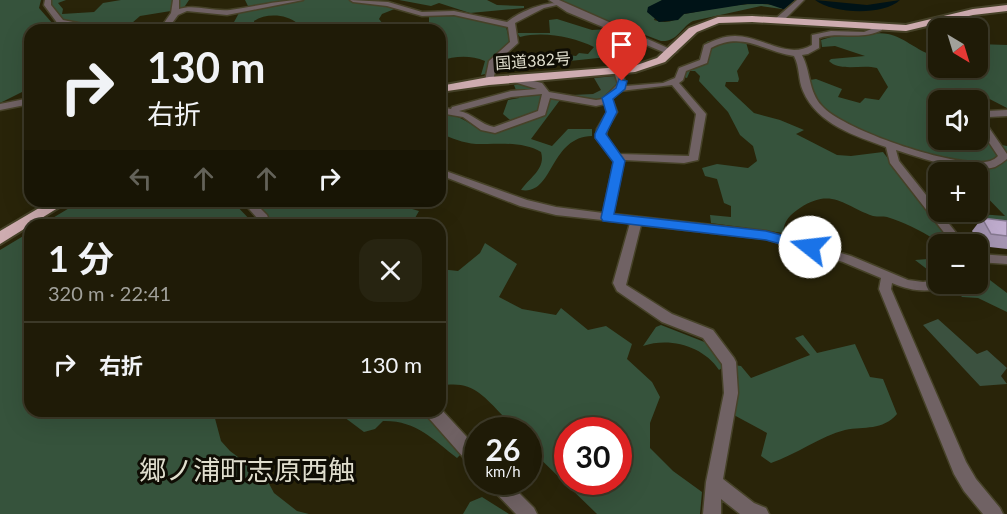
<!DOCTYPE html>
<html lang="ja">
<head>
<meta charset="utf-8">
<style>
	:root { --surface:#1f1b07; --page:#272411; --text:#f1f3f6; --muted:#a1a19b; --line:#3c3928 }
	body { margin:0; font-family:Lato,"Noto Sans JP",sans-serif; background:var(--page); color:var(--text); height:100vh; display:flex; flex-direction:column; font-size:22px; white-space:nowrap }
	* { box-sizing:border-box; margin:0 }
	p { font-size:20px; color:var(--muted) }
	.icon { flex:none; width:33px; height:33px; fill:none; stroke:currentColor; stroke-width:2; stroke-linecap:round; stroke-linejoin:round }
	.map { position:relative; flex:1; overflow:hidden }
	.sheet { position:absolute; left:24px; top:219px; width:422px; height:198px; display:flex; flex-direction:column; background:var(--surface); border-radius:18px; box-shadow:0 6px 24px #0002,0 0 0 2px var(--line) }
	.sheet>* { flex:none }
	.hud { position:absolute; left:24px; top:24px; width:422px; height:183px; border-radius:18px; box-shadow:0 6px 24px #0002,0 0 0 2px var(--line); background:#1f1b07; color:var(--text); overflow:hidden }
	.needle { width:39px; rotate:142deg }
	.buttons { position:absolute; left:928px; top:18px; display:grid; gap:12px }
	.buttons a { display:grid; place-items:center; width:60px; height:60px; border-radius:12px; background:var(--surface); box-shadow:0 6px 24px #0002,0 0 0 2px var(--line); font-size:30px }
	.speed { position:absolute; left:464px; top:417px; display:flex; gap:12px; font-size:30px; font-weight:700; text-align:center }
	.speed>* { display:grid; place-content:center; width:78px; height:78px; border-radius:50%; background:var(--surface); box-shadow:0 6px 24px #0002,0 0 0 2px var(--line); line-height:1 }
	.speed small { font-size:15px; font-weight:400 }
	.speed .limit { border:9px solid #d22; background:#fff; color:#111 }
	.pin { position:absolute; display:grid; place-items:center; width:51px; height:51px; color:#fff; margin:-62px -26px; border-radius:50% 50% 50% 0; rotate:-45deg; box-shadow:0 0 6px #0007 }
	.pin .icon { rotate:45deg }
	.me { position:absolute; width:66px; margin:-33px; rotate:286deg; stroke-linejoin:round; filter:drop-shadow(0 0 4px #0008) }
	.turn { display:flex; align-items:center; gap:21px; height:126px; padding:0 24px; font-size:27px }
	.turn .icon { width:78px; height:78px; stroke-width:2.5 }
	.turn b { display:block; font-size:42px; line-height:51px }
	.lanes { display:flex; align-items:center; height:57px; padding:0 24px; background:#0003; justify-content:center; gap:30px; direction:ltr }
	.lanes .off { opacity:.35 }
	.round { display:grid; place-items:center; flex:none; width:63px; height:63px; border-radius:18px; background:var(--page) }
	.overview { display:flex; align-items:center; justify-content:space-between; height:102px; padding:0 24px }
	h1 { font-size:36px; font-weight:700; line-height:45px }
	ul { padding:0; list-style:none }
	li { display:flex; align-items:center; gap:18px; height:84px; padding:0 24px; border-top:2px solid var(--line) }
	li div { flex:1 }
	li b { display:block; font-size:22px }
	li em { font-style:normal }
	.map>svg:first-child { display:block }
	.green { fill:#3b513f }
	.forest { fill:#36533c; fill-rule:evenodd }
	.water { fill:#001317 }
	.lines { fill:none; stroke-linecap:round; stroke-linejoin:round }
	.river { fill:#001317; fill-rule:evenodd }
	.minor-casing { stroke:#464228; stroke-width:3 }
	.tertiary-casing { stroke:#464228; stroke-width:3 }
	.trunk-casing { stroke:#464228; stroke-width:4 }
	.minor { fill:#706264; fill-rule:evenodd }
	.tertiary { fill:#706264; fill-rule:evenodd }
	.trunk { fill:#ceacb0; fill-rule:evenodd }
	.wall { fill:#a595b2 }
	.building { fill:#c0adcf; stroke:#867991; stroke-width:1.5 }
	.route { fill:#1a73e8; stroke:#114b97; stroke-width:1.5 }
	.labels { text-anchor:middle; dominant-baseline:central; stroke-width:6; stroke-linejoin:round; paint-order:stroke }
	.far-street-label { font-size:16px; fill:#dfddcd; stroke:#0f0d04 }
	.near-quarter-label { font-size:27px; fill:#dfddcd; stroke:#0f0d04 }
</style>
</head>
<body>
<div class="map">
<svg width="1007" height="514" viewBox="0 0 1007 514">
	<rect width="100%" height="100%" fill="#292409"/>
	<path class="green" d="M615,76L618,83L600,100L573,98L572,95L593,94L601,90L594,78Z
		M938,319L977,354L987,350L1007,368L1001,376L1007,384L980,386L923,325Z"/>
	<path class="forest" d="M0,0H41L39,8L53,24L47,30H30V88L0,103Z
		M52,0H66L58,3L63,9L62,14L94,12L103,3L121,0H189L183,9L140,16L124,30H115L106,25L71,22L62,19L51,6Z
		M237,0H366L365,2L397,8L382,14L379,19L383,24L429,23V16L453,14L506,27L510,42L489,62L485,74L481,75L485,61C470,55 455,56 440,61V30H286L297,23C286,14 266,13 254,21L255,28L259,30H243L244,25L234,22L239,13L250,10L245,0Z
		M399,0H487L497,5L524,6V8L470,13L439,3L431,6Z
		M562,0H662L654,20C665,24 675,22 684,14C716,8 749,0 782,6V9L761,6L693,21C680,28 678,42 661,41L574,8Z
		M557,19L592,30L609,29L631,39L608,57L560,62L552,61L559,54L576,56L579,53L588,54L594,47C573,37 544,31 520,37L517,33H550L549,20Z
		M841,34C857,39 871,31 888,34C905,37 920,54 939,57V68H978V44L1007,45V108L978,93L948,91L947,100H939V140H978V127L991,143L1007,146V225L954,212L1005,216L978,188V172H962C958,169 953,162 948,160C943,156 933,155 926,153C894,144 810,122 810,80L816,79L842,89L838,97L860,103L865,98L879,100L888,87L877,68C862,64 840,72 829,61L831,59L865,56L835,46L822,47L821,40Z
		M708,41L746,42L749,53L737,71L739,79L738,82H726L725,86L754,113L780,120L804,130L796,134L837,155L851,156L883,152L953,244H939V270L932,273L915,260L928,259L934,239C920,230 903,222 887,217C883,216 878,217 873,216C844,206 832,187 800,208C790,215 784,220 783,233L711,223L710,215L731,217V206L724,203L717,179L705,176L702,168L717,164L748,168L757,161L753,146L740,135L728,112L699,81L700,76L695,71H690L687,78L675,74L680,67L698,61L704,44Z
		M522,83L538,87L543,96L560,100L531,139L552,146L568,129H592V136C549,137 554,196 521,190C530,177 546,169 541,152C523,141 497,144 476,144C463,143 451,138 440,133V113C477,116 473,143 516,125L503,114L508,100L519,98L514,85Z
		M81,201H146L158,206L173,201H232L255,225H41Z
		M254,201H385L419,211L411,225H273Z
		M30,232V411H213L221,441L230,451L266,478L274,493L297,511L309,514H0V250Z
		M485,243L517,264L499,297L522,309L556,315L561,308L588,330L606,326L632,344L627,359L652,382L660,397L650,423V448L673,471L702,492L700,514H597L528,447V430H500L503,416C482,394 471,380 440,386V269L458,271L480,253ZM567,430H618V482H567Z
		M978,271L1007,293V312L978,298L962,297L955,289V284H978Z
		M661,325L707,343L725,366L719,370C703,346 670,337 643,346L656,327Z
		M803,335L817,353L855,344L870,377L883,379L897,414C882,431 865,426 845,430C821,436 795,455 771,463L761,456L767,433L732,414L734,365L741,366L751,378L810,355L795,338Z
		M336,411H420L462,453L457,458C433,439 415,420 383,421L375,429L364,432Z
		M482,497L509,514H463L470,502Z"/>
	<path class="water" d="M662,0H797L786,10L768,4H747L684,14L678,20L659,22L647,12L648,7Z"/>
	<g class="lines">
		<path class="river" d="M815,0L867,5L900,0C883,16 833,14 815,0Z"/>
		<defs>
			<path id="minor" d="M45,0H51V5L63,20L113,30H96L58,24L44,5Z
				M173,0H179V9C195,4 213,12 230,10C254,7 278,0 303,0L227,15L187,11L178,15L167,30H159L171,13Z
				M350,0L388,2L422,12L454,11L507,22C519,12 547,0 561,4L544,8L515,23L518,43L497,62L493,81L489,84L485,81L489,61L510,42L508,27L454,15L422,16L387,6L353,2Z
				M797,0H804L781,23H775V19Z
				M879,26H882V30C861,41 840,31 819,38V48L808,54L802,55C811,72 808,91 822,106C843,130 959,170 990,161C993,160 996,158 998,156L978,126V115L988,111L1007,110V116L989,117L983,119L1007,154V159C1003,162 999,165 995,167C968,175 922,158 896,150L899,161L965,244H953L890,163L886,147C855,136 817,124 803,91C798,80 800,67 794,56C762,51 743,31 711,48L707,63L686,71L683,80L679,83L706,114L698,160L684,163L624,160L613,214L766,231L851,256L908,280L923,282L939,280V284H948L946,287C927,293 911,291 892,283L891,289L966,462L976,479L1000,508L1003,514H983L964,491L954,474L879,289L881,278L843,262L766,239L641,225L626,285L672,314L713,330L734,358L736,362L738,393L723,479L754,503L766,508L769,514H740L721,499V514H703L706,482L724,393L722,364L703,338L662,322L617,291L613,283L630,223L556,215L520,206L440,175V169L527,200L556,207L603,213L614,161L596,138L597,129L607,112L605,104L596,106L550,98L545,115L495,133L481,130L463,117L440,113V107L451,109L452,107L511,91L537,89L514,82L513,80L517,77L542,83L549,92L596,100L603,99L618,84L614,72L615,70L622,72L626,86L663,83L675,78L679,68L700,60L704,45C715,40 723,36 735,36C762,36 787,60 812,45V35L831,31L864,32ZM672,85L696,114L689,156L619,154L606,138L607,129L617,112L612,99L620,91ZM542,94L538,111L494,127C481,125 472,113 459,111L511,97Z
				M30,98V104L0,110V104Z
				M242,201H253L267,215L271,225H259L258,219Z
				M978,254L1007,256V264L978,262Z
				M440,408L477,448V468L471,466L427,416L424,411H440Z
				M489,482H508L534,508L537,514H516L491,488Z"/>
			<path id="tertiary" d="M549,0H559L677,52L668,54L567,12Z"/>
			<path id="trunk" d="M1007,5V11L973,15L906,31L752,22L719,23L697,32L665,62L635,72L489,85L440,92V86L489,77L634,66L657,58L689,28L718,17L752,16L906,25L973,9Z
				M51,201H69L0,244V231Z"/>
		</defs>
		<use href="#minor" class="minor-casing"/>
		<use href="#tertiary" class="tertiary-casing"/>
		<use href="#trunk" class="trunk-casing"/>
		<use href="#minor" class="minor"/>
		<use href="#tertiary" class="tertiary"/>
		<use href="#trunk" class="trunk"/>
	</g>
	<path class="wall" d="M982,218L1007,221V249L981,246L972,231Z"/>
	<path class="building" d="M982,218L1007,221V236L991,234Z"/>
	<path class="route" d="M619,79L627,81L625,89L613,99L617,112L606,134L625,161L614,214L766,231L815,244V251L810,252L766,240L603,221L601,218L613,162L595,138V134L606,112L602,98L616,88Z"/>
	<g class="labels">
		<g class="far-street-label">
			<text transform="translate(533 60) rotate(-4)">国道382号</text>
		</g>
		<g class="near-quarter-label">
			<text x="247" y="469">郷ノ浦町志原西触</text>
		</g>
	</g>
</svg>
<div class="buttons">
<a><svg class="needle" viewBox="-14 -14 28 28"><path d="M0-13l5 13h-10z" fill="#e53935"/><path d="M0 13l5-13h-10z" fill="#a1a19b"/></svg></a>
<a><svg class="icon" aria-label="sound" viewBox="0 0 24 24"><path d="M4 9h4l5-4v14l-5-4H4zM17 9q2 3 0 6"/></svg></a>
<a>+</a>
<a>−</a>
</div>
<div class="speed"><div>26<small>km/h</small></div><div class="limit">30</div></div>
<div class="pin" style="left:622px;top:81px;background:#d93025"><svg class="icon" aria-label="arrive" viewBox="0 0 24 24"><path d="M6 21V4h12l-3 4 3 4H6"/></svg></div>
<svg class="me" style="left:810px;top:247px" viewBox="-20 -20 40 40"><circle r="19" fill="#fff"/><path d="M0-13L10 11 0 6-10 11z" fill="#1a73e8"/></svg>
<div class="hud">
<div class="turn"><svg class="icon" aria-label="right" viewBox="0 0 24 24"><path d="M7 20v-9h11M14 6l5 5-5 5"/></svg><div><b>130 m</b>右折</div></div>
<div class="lanes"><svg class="icon off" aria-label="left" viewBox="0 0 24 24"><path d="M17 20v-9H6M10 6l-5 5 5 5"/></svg><svg class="icon off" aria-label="ahead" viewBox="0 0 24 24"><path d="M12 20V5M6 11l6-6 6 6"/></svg><svg class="icon off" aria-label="ahead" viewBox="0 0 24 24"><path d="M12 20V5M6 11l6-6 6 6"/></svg><svg class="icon" aria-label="right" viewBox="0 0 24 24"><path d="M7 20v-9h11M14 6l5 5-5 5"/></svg></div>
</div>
<section class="sheet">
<div class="overview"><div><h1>1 分</h1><p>320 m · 22:41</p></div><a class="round"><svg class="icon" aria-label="close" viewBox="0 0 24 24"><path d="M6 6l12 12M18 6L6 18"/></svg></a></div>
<ul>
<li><svg class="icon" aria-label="right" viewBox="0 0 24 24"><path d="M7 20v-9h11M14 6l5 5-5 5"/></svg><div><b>右折</b></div><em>130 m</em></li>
</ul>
</section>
</div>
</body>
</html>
